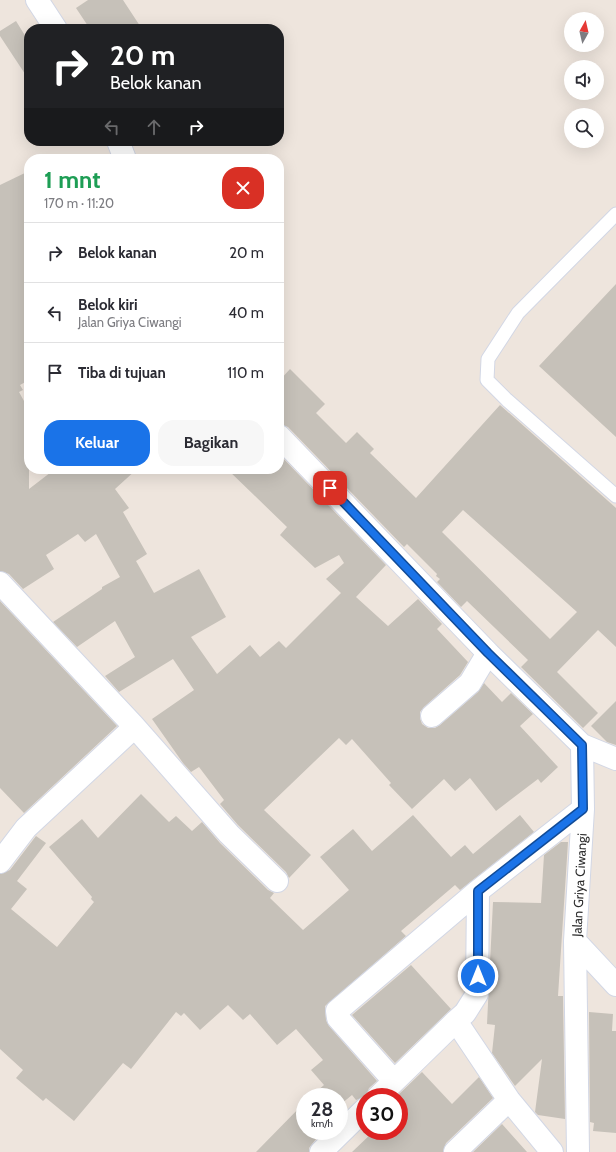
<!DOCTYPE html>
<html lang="id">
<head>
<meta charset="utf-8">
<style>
	:root { --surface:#fff; --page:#f7f7f7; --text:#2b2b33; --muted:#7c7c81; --line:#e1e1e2; --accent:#1a73e8 }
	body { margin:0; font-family:Cabin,sans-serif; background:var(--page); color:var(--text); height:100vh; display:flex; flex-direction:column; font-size:15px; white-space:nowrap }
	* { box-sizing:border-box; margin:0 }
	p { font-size:13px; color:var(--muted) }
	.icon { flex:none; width:22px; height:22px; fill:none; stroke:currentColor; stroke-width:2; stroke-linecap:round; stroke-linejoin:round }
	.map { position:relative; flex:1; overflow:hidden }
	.sheet { position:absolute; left:24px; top:154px; width:260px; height:320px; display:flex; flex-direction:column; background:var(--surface); border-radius:16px; box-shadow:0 4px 16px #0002 }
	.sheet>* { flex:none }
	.hud { position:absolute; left:24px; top:24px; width:260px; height:122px; border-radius:16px; box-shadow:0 4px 16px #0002; background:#202124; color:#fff; overflow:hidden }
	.needle { width:26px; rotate:8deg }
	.fabs { position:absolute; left:564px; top:12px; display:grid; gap:8px }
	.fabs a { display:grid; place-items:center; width:40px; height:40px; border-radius:50%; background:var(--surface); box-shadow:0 4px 16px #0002; font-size:20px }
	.speed { position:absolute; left:296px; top:1088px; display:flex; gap:8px; font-size:20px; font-weight:700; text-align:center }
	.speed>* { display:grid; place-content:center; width:52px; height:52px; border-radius:50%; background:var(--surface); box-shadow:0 4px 16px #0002; line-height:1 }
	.speed small { font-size:10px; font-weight:400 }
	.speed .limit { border:6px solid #d22; background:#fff; color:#111 }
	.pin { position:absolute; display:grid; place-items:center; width:34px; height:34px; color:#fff; margin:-17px; border-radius:8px; box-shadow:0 2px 6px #0006 }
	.me { position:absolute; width:44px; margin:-22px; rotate:0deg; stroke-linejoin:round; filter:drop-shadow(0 0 3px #0008) }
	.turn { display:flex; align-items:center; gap:14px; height:84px; padding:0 20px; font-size:18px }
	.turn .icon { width:52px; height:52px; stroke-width:2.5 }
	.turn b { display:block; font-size:28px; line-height:34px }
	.lanes { display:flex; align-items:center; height:38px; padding:0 20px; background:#0003; justify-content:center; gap:20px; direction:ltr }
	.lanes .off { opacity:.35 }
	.round { display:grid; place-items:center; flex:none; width:42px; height:42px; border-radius:16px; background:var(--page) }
	.summary { display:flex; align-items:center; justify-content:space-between; height:68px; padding:0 20px }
	h1 { font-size:24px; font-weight:700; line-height:30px; color:#1e9e55 }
	.button { display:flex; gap:8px; margin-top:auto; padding:8px 20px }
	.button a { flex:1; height:46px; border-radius:16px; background:var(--accent); color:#fff; font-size:16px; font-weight:700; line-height:46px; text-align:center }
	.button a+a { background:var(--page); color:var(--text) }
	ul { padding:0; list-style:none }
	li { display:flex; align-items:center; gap:12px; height:60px; padding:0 20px; border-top:1px solid var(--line) }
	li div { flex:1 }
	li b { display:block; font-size:15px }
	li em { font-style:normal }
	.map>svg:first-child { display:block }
	.building { fill:#c6c1b9; fill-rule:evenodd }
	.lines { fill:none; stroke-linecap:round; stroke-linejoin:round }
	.lane-casing { stroke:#d2d7e5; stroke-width:15 }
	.street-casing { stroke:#d2d7e5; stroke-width:24 }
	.lane { stroke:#fff; stroke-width:13 }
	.street { stroke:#fff; stroke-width:22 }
	.route-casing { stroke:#114b97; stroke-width:10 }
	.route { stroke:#1a73e8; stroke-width:7 }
	.labels { text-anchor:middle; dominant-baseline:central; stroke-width:3; stroke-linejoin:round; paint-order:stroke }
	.street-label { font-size:13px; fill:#2c2c2c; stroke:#fff }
</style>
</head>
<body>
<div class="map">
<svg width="616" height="1152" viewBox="0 0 616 1152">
	<rect width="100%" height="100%" fill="#eee5dd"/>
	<path class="building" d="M88,0H123L142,29H90L76,8Z
		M16,21L29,42V80L0,36V31Z
		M29,171V380L20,385L23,390L19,392L29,410V489L55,469H137L115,489L129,508L123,512L147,554L136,561L154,593L199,569L226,617L191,637L217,674L250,645L260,657L279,641L286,648L341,593L326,579L344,563L339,555L315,568L280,535L287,527L227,469H279V454L386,565L356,597L388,626L418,599L442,624L437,629L468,662L460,675L424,707L420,712V718L422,724L428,728H435L440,725L478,692L484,683L502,702L511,693L533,714L520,726L558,767L541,783L538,779L496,811L470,778L455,791L444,779L412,809L389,785L391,783L352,739L346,745L339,738L264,810L311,855L289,878L286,872L238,825L220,804L224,800L199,767L191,772L183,763L152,719L194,690L173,659L119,692L105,676L135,657L115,621L77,647L53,622L102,589V587L120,577L96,534L85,542L78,534L46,555L54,569L23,589L9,574L0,571V185Z
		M616,284V437L539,366Z
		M290,369L325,404L316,413L346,443L357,432L374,449L370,453L416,498L500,405L616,508V647L598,630L557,672L598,713L583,728L521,667L528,660L467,601L461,607L437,582L440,579L436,576L437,574L407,544L404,547L288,427L279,424V381ZM463,510L577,612L550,639L442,532Z
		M0,601L117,726L24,813L0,788Z
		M616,701V745L607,742L591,726Z
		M141,794L169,822L176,816L192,831L202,822L220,843L268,890L274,893L270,898L303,930L349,890L320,857L353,829L372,851L413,815L451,857L465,845L473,854L520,815L534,832L460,890L455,885L401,931L406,936L325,1006L326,1020L329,1026L377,1081L369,1088L366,1097L356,1100L352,1095L341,1104L339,1097H310L324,1085L311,1070L323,1060L296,1029L277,1045L250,1014L243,1020L228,1005L200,1030L184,1013L181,1016L176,1012L131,1069L123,1063L74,1121L46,1098L43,1101L16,1078L23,1070L0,1049V874L10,870L36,836L46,843L17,881L27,889L11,909L57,947L94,902L91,899L92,897L49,847L82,819L98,838Z
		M561,842H568L558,996H563L565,1119L538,1115L535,1112L542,1059L515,1086L492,1053L495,1025L487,1024L493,902L541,903L544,855Z
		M411,965L451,1009L395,1063L352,1015Z
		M589,1012L613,1014L612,1031H616V1133L593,1131L594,1123L590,1122Z
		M422,1072L452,1104L479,1077L493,1098L446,1143L443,1152H352L374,1131H399V1097H396Z
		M305,1102V1131H308L316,1139L309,1148V1152H256Z
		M502,1124L527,1152H473Z"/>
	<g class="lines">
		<defs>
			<path id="lane" d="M616,214L518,313L488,359L487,380L507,400L616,496"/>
			<path id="street" d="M37,0L56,29
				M118,141L125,159
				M279,436L488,653L582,745L583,809L575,941L616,985
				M0,583L133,725L127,734L26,828L0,862
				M432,716L470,683L488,653
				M133,725L229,834L277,881
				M582,745L616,759
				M575,941L578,1152
				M456,1021L509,1100L552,1152
				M394,1081L338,1018L337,1011L478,891L583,809
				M378,1097L456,1021L465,1013L477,994L478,891
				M321,1152L365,1109
				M455,1152L509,1100"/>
		</defs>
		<use href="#lane" class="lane-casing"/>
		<use href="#street" class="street-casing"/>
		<use href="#lane" class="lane"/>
		<use href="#street" class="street"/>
	</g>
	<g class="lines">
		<defs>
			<path id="route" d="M330,488L488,653L582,745L583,809L478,891V976"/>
		</defs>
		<use href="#route" class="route-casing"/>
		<use href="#route" class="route"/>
	</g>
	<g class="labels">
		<g class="street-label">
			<text transform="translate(579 885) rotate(-87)">Jalan Griya Ciwangi</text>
		</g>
	</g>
</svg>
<div class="fabs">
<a><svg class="needle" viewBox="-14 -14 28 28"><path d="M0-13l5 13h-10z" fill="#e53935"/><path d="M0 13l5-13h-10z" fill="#7c7c81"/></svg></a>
<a><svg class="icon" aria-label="sound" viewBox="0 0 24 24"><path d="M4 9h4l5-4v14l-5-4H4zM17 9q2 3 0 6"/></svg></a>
<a><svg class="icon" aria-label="search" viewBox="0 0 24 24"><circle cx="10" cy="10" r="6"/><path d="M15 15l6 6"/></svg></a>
</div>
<div class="speed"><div>28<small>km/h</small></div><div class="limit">30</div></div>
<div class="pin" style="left:330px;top:488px;background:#d93025"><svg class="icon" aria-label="arrive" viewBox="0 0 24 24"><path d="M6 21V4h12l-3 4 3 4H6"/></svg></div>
<svg class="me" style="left:478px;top:976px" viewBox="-20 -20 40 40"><circle r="17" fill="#1a73e8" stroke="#fff" stroke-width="3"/><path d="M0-11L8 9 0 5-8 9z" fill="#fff"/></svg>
<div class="hud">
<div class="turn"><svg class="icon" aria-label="right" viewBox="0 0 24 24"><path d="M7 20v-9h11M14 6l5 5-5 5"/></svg><div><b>20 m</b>Belok kanan</div></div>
<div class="lanes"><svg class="icon off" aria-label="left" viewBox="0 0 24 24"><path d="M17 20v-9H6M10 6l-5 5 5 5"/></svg><svg class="icon off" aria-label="ahead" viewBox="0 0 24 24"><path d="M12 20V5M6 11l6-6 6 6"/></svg><svg class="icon" aria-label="right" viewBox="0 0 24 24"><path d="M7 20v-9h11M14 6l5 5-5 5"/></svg></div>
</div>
<section class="sheet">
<div class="summary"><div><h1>1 mnt</h1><p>170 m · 11:20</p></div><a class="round" style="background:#d93025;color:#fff"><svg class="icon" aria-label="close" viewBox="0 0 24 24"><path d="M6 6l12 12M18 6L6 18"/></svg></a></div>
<ul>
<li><svg class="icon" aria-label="right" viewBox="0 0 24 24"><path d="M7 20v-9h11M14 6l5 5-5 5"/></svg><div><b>Belok kanan</b></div><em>20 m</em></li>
<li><svg class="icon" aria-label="left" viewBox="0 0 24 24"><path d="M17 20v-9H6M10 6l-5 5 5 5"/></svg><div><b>Belok kiri</b><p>Jalan Griya Ciwangi</p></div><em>40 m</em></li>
<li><svg class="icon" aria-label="arrive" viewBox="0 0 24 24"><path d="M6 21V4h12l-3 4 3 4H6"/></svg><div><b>Tiba di tujuan</b></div><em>110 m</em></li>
</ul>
<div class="button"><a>Keluar</a><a>Bagikan</a></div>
</section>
</div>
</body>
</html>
